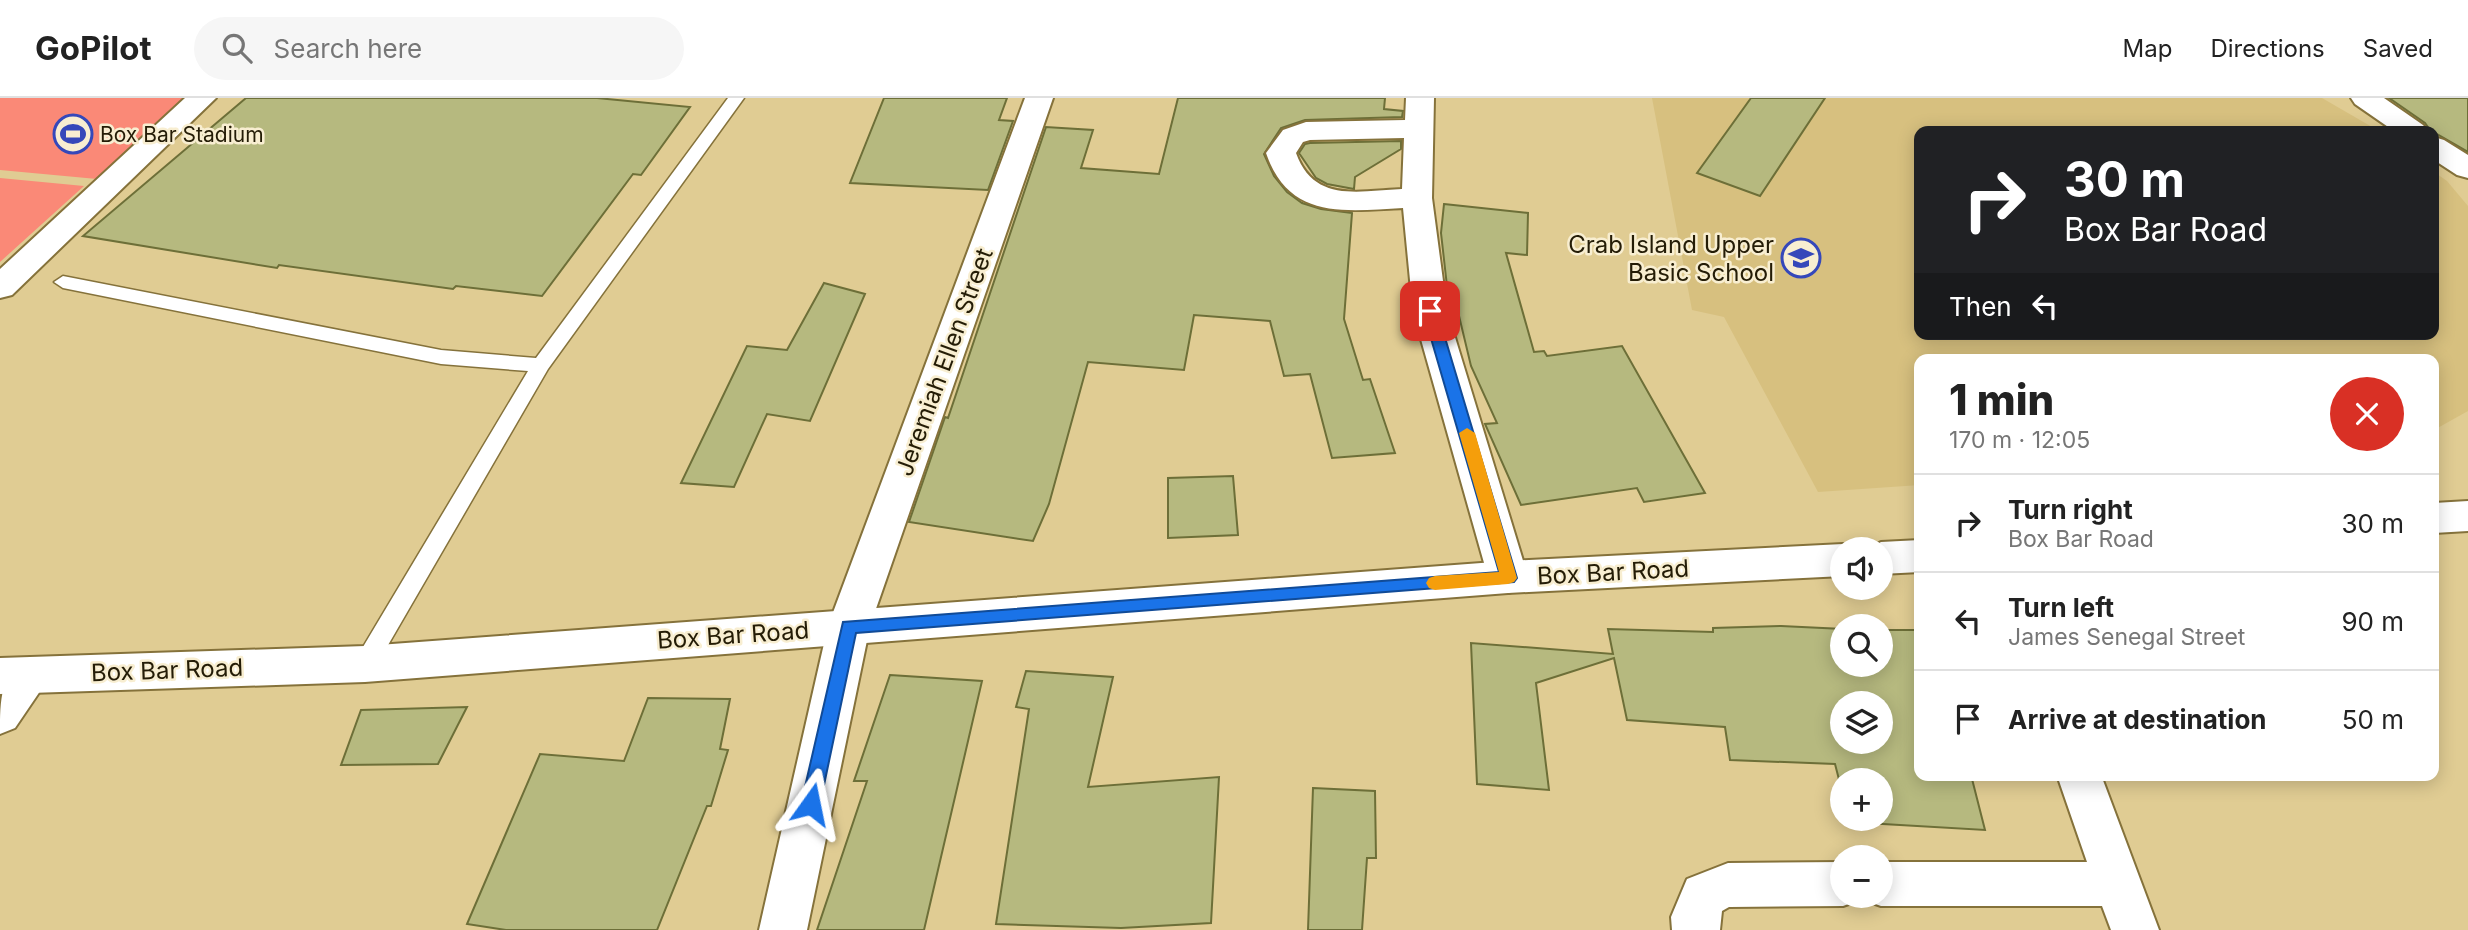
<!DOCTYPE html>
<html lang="en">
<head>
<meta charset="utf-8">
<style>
	:root { --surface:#fff; --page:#f6f6f6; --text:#222; --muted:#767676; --line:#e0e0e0 }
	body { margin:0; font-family:Inter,sans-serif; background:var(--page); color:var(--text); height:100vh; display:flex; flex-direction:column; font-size:26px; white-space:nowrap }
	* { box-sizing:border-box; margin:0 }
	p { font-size:23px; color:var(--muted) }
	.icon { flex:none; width:38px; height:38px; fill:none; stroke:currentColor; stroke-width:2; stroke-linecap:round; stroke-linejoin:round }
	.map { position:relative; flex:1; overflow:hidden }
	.drawer { position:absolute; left:1914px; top:256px; width:525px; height:427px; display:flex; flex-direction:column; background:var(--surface); border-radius:14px; box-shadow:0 4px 18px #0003 }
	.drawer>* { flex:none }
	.top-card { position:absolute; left:1914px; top:28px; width:525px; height:214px; border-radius:14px; box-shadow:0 4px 18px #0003; background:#202124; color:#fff; overflow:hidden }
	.tools { position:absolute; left:1830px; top:439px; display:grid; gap:14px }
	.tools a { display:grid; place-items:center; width:63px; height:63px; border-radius:50%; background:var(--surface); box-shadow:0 4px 18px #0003; font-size:35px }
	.pin { position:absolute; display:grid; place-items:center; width:60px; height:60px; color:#fff; margin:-30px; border-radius:14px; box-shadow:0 4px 10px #0006 }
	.me { position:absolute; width:77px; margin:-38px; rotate:12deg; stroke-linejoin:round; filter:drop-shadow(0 0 5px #0008) }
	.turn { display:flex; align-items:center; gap:24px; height:147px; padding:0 35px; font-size:32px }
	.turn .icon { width:91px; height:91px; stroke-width:2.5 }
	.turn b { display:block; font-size:49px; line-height:60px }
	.then { display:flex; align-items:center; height:66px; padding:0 35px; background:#0003; gap:14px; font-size:26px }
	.round { display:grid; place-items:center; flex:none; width:74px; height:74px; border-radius:37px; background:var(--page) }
	.head { display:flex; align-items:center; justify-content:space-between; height:119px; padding:0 35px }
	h1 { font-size:42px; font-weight:800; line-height:52px }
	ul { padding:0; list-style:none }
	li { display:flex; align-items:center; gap:21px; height:98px; padding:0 35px; border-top:2px solid var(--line) }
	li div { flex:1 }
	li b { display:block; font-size:26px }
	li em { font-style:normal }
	header { display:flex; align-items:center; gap:42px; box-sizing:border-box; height:98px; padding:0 35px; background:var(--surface); border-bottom:2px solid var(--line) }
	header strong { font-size:33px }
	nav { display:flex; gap:38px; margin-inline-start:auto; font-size:24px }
	.search { width:490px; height:63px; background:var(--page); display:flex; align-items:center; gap:18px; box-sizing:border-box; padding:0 24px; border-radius:38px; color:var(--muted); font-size:26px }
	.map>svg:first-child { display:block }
	.built { fill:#d7c07f }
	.green { fill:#fa8977 }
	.building { fill:#b6b97f; stroke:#6d6f38; stroke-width:2; fill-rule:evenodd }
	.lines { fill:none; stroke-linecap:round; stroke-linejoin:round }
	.service-casing { stroke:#85723b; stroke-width:3 }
	.minor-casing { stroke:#85723b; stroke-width:4 }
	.tertiary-casing { stroke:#85723b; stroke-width:4 }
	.service { fill:#fff; fill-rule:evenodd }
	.minor { fill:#fff; fill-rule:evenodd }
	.tertiary { fill:#fff; fill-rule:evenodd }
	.route { fill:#1a73e8; stroke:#114b97; stroke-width:2 }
	.slow { fill:#f59e0b }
	.labels { text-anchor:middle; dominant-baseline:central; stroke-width:5; stroke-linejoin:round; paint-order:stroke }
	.far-poi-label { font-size:21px; fill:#241c06; stroke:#f8eed1; text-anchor:start }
	.poi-label { font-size:24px; fill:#241c06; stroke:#f8eed1; text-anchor:end }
	.street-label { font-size:24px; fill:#241c06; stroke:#f8eed1 }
</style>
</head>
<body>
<header>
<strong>GoPilot</strong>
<div class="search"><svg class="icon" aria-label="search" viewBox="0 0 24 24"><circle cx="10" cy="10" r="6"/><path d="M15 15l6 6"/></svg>Search here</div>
<nav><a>Map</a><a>Directions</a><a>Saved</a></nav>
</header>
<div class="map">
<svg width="2468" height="832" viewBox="0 0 2468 832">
	<rect width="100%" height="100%" fill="#e0cc93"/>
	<path class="built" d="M1652,0H2322L2379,33H1920V236H2434V74L2447,83L2468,108V313L2434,332V261H1920V387L1818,394L1724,219L1692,212Z"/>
	<path class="green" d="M0,0H184L97,81L0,72Z
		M0,80L84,88L0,164Z"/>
	<path class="building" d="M246,0H597L690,9L641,77L633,76L542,198L456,188L453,191L279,167L277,170L83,138Z
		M884,0H1007L999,22L1013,23L988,92L850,85Z
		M1178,0H1385L1384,11L1403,13L1402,19L1305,22L1281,30L1264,56L1274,78L1287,94L1302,105L1321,111L1352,115L1344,221L1363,282L1370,281L1395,355L1332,360L1310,276L1284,278L1270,223L1194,217L1184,272L1088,264L1049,406L1033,443L909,424L945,319L948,320L1046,29L1093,32L1081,70L1159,76Z
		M1751,0H1825L1760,98L1697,75Z
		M2389,0H2468V54L2430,32L2425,25Z
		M1401,43V51L1355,79L1354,91L1327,86L1316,80L1299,55L1305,46L1310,45Z
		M1444,106L1528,115L1527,157L1506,155L1534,254L1544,253L1547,258L1622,248L1705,395L1644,404L1637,390L1521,407L1485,326L1497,325L1471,268L1454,197H1448L1441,135Z
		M824,185L865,196L810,323L767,316L734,389L681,385L747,248L787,252Z
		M1233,378L1238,437L1168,440V380Z
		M1781,528L1843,531V567H1881V532H1920V677H1971L1985,732L1849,724V721H1881V682H1843V697L1835,666L1730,662L1725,629L1627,622L1614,560L1536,585L1549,692L1477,686L1471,545L1613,556L1608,531L1713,534V530ZM1843,606H1881V644H1843Z
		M1026,573L1113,579L1088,689L1219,679L1211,825L1121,830L996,826L1029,611L1016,609Z
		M890,577L982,583L924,832H817L867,683H854Z
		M648,600L730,601L720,651L728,652L711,708H707L657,832H506L467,826L540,656L624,663Z
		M467,609L438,666L341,667L361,612Z
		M1313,690L1375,693L1376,760H1367L1362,832H1308Z"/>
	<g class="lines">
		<defs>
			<path id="service" d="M728,0H744L548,271L373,573L365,576L357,573L354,566L357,559L528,273L441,266L63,190L54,184L63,178L441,252L536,260Z"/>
			<path id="minor" d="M185,0H216L12,197L0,200V171Z
				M1025,0H1053L870,528L807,832H759L828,528Z
				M1406,0H1434L1432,100L1447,213L1528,479L1522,490L1508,495L1494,490L1488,479L1413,213L1403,110C1344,113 1289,122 1266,55L1283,32L1306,24L1405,22ZM1404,40L1402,91C1358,93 1314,105 1296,55L1303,44L1310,42Z
				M30,559L45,564L51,577L15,630L0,636C0,602 0,573 30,559Z
				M2057,677H2101L2159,832H2111L2102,808H1881L1864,802L1863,798H1881V764H2087Z
				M1843,764V798H1861L1860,802L1843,808L1729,809L1722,813L1720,832H1672L1671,819L1687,781L1728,765Z"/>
			<path id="tertiary" d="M2351,0H2384L2423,27L2428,33H2394L2355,6Z
				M2434,39L2444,42L2468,57V80L2457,77L2434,62Z
				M2468,403V433L2434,435V405Z
				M1920,442V474L1881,476V452H1866L1881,444Z
				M1843,446L1857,452H1843V478L1508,495L365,584L0,596V560L365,548L1508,463Z"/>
		</defs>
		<use href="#service" class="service-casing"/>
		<use href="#minor" class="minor-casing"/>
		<use href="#tertiary" class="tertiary-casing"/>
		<use href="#service" class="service"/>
		<use href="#minor" class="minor"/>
		<use href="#tertiary" class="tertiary"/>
	</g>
	<path class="route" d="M1430,208L1437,213L1517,480L1514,484L856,535L820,706L817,712L811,714L804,712L801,706L843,524L1499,474L1423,213Z"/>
	<path class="slow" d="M1467,330L1475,335L1517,480L1514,484L1508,486L1435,492L1429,490L1426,485L1429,480L1435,478L1499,474L1459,335Z"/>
	<defs>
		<symbol id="stadium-ring" viewBox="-11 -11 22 22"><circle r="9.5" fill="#f8eed1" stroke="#3548ba" stroke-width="1.5"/><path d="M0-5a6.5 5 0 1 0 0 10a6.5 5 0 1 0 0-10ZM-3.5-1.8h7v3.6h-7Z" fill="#3548ba"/></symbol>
		<symbol id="school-ring" viewBox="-11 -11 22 22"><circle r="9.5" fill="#f8eed1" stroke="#3548ba" stroke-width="1.5"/><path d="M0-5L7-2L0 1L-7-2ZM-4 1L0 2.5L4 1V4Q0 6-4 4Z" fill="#3548ba"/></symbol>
	</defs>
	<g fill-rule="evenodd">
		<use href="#stadium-ring" x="51" y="14" width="44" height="44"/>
		<use href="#school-ring" x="1779" y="138" width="44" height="44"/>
	</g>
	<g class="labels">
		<g class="far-poi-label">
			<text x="100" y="36">Box Bar Stadium</text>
		</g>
		<g class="poi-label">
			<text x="1774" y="146">Crab Island Upper<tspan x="1774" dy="28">Basic School</tspan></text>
		</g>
		<g class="street-label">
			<text transform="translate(944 264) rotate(-70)">Jeremiah Ellen Street</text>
			<text transform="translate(1613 474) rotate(-3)">Box Bar Road</text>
			<text transform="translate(733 537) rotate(-4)">Box Bar Road</text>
			<text transform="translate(167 572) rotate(-2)">Box Bar Road</text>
		</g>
	</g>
</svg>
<div class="tools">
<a><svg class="icon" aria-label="sound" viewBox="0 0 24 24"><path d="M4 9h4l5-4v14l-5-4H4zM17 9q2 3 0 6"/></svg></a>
<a><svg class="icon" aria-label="search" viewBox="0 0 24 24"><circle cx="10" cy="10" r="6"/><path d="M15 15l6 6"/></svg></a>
<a><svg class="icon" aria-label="layers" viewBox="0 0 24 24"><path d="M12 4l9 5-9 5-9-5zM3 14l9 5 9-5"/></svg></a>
<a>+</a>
<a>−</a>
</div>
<div class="pin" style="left:1430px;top:213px;background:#d93025"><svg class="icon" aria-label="arrive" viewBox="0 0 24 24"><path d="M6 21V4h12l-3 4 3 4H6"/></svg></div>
<svg class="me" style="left:811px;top:706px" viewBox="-20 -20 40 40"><path d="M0-17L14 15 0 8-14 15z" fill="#1a73e8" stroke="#fff" stroke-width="4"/></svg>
<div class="top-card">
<div class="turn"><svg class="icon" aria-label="right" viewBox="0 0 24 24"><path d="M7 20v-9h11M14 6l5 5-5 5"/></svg><div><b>30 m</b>Box Bar Road</div></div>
<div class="then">Then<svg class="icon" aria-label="left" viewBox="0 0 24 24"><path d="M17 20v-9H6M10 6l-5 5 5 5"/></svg></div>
</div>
<section class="drawer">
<div class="head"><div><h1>1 min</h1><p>170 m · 12:05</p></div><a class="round" style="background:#d93025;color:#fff"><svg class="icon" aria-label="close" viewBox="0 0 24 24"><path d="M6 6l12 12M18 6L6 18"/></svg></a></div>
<ul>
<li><svg class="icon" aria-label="right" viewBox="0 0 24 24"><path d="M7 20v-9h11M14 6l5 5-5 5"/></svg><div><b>Turn right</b><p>Box Bar Road</p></div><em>30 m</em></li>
<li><svg class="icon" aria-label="left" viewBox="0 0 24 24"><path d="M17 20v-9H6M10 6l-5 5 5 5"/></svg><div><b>Turn left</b><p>James Senegal Street</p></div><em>90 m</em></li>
<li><svg class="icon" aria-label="arrive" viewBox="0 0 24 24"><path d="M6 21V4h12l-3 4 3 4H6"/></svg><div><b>Arrive at destination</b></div><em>50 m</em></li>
</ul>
</section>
</div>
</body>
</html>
